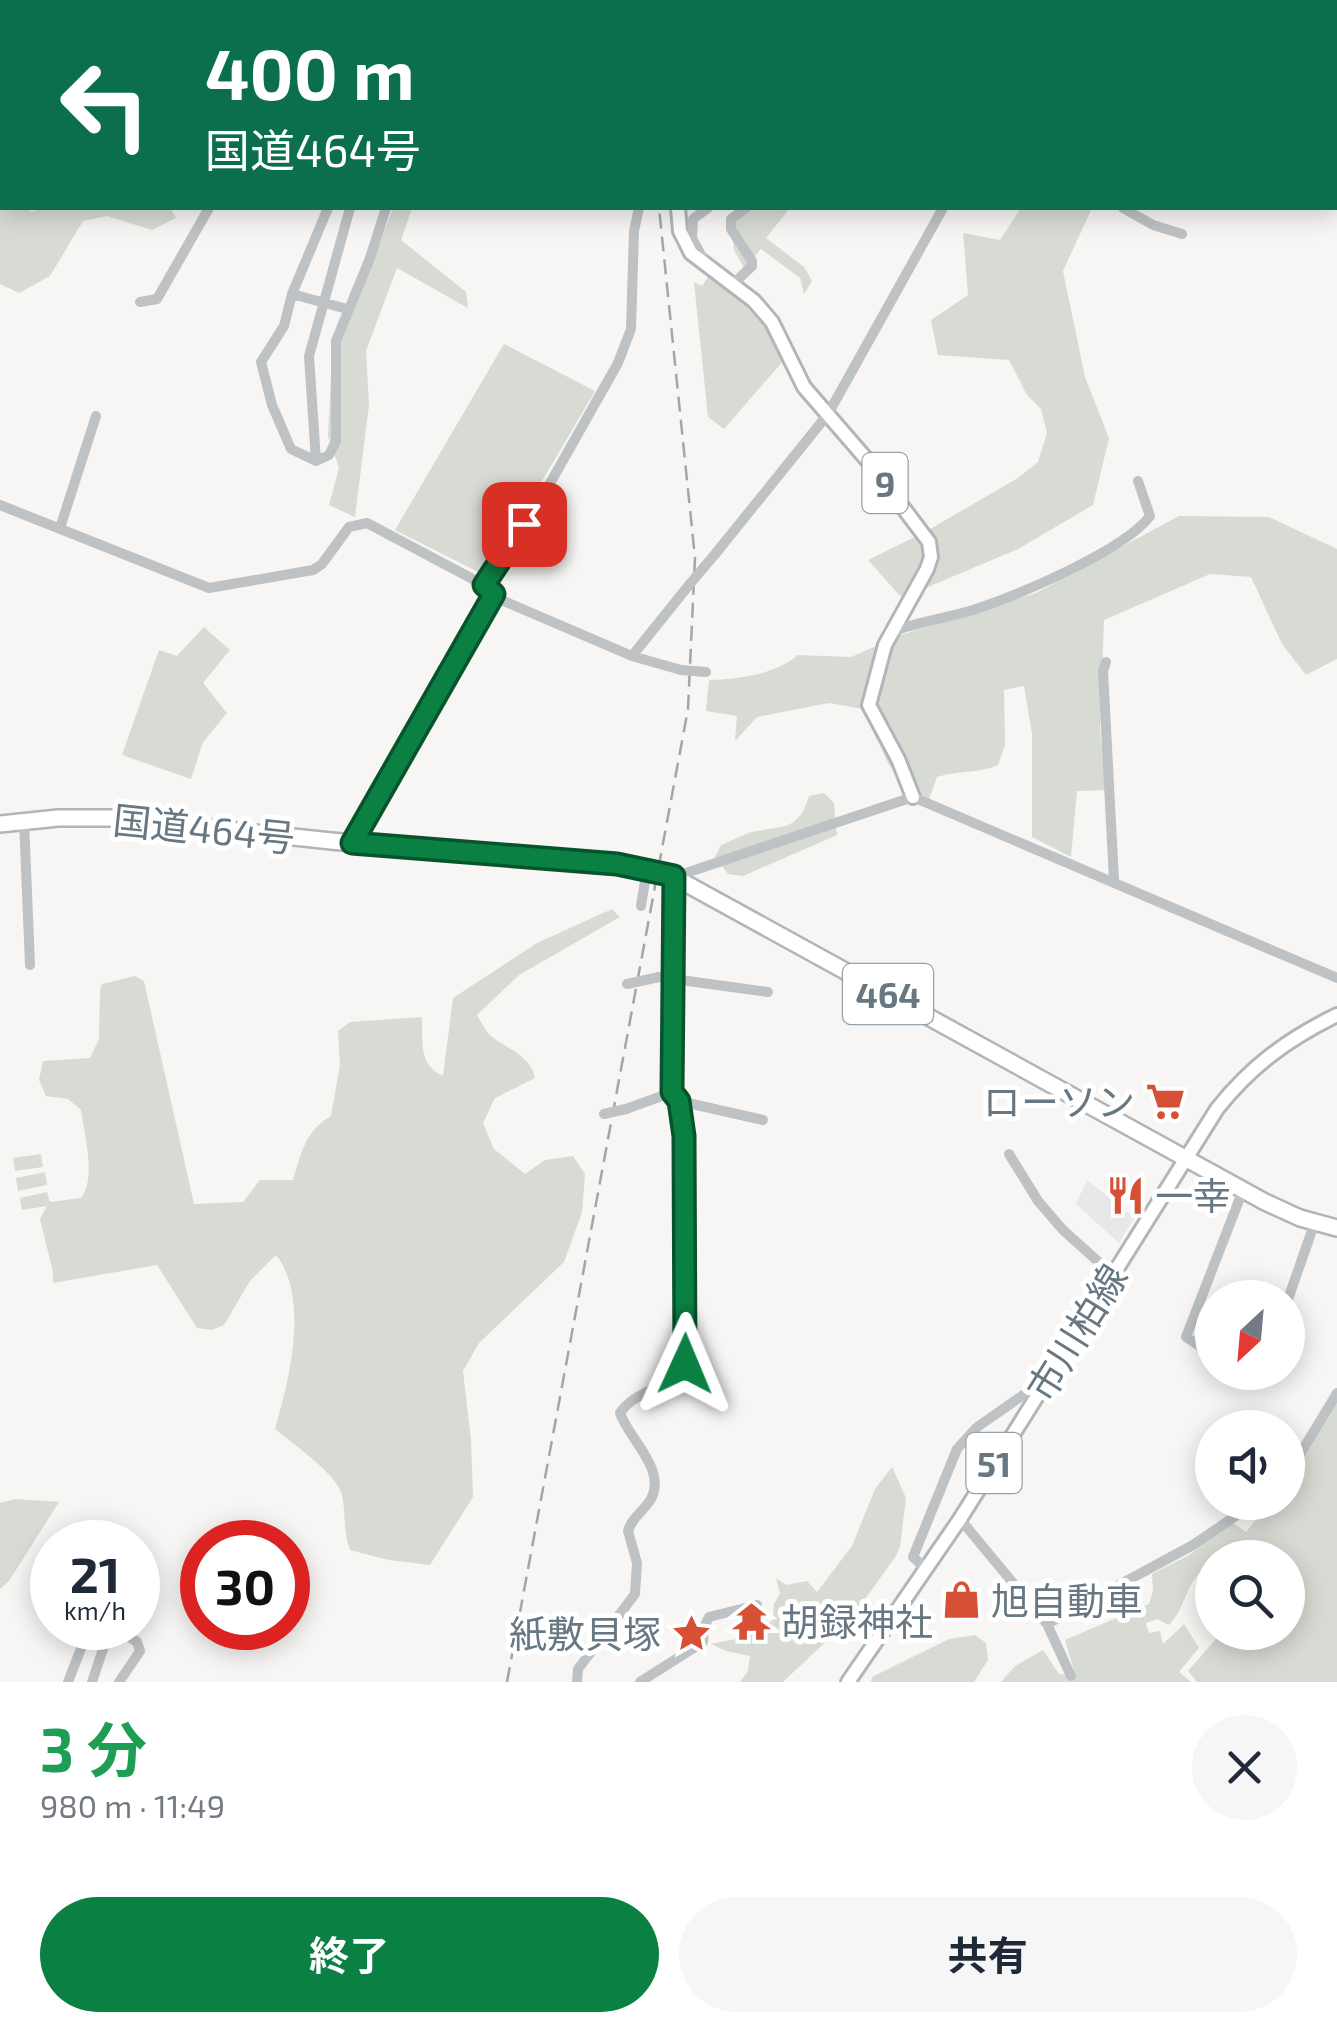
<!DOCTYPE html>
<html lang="ja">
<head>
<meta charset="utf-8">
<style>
	:root { --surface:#fff; --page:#f6f6f7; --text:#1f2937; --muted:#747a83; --accent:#0b8043 }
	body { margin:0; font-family:"Exo 2","Noto Sans JP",sans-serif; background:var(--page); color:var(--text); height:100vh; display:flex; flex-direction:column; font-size:38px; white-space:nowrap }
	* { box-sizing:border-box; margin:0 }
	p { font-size:32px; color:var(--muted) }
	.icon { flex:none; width:55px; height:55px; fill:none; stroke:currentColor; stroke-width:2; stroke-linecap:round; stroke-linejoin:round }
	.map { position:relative; height:1682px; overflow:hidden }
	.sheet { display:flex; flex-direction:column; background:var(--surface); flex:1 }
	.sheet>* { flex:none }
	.hud { position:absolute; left:0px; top:0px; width:1338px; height:210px; box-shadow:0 5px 25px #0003; background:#0b6e4f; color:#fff; overflow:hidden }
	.needle { width:65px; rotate:206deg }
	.fabs { position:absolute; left:1195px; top:1280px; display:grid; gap:20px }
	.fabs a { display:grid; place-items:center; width:110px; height:110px; border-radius:50%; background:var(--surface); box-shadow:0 5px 25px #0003; font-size:50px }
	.speed { position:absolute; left:30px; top:1520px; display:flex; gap:20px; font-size:50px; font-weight:700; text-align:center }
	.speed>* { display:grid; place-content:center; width:130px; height:130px; border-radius:50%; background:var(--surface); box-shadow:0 5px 25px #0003; line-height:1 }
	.speed small { font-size:25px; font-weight:400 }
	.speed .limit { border:15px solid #d22; background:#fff; color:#111 }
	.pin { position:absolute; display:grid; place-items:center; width:85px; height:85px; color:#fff; margin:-42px; border-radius:20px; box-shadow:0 5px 15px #0006 }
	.me { position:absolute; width:110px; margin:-55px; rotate:1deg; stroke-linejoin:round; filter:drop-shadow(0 0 8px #0008) }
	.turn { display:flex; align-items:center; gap:35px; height:210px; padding:0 40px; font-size:45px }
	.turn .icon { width:130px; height:130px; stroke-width:2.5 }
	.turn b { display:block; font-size:70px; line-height:85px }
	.round { display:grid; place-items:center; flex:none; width:105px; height:105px; border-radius:52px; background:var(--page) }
	.headline { display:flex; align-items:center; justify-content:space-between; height:170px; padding:0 40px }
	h1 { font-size:60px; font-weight:700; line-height:75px; color:#1e9e55 }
	.action { display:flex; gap:20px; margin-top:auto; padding:20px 40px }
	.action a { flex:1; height:115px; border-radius:60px; background:var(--accent); color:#fff; font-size:40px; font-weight:700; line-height:115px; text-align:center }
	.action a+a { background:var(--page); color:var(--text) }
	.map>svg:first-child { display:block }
	.built { fill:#e7e8e7 }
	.green { fill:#d7dbd3 }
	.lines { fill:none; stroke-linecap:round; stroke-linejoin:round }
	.major-casing { stroke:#b2b6b9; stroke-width:18 }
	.highway-casing { stroke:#b1b5b8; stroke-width:20 }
	.minor { stroke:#bec2c5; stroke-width:10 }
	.major { stroke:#fff; stroke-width:12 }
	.highway { stroke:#fff; stroke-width:15 }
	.rail { stroke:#a0a6ab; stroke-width:2.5; stroke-dasharray:15 8; stroke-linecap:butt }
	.highway-bridge-casing { stroke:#b1b5b8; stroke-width:20; stroke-linecap:butt }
	.minor-bridge { stroke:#bec2c5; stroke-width:10 }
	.highway-bridge { stroke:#fff; stroke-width:15 }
	.route-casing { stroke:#07532c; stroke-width:25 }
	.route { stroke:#0b8043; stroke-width:18 }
	.labels { text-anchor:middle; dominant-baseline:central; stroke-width:10; stroke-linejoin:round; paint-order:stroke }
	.shield { fill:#fff; stroke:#95a0a8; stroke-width:2.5 }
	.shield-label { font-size:35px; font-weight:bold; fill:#687882 }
	.street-label { font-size:38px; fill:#687882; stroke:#fff }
	.poi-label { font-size:38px; fill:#687882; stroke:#fff; text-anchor:start }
</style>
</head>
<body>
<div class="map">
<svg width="1337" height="1682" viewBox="0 0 1337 1682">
	<rect width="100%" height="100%" fill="#f7f6f4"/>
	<path class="built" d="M1087,1180L1134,1218L1119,1243L1076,1204Z"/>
	<path class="green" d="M0,172L2,208H31L30,212L44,208H170L176,218L152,230L107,216L83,221L50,276L19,293L0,284Z
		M393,208H412L401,240L466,292L468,308L397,268L366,351L369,405L355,517L329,505L339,468L328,436L333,335L353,313Z
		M751,208H790L766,238L804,267L812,281L804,294L800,278L761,249L744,268L734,250L731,221Z
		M1021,208H1092L1063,271L1085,377L1109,438L1093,505L1018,549L902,598L868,560L925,532L1018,478L1038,462L1047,433L1041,409L1027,395L1009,360L938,355L931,320L968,295L963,233L1000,240Z
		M708,277C748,302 765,317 784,360L724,429L708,417L694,282L702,286Z
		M504,344L595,391L548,471L482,574L395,530Z
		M1179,516L1269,517L1337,549V659L1306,675L1282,644L1251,577L1210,574L1104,620L1100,729L1106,790L1077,791L1071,857L1032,837V734L1024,686L1004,690L1005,745L998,765C978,774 959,770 937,777L929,799L920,794H905L903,784L888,763L863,709L829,703L757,717L735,741L737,716L706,711L709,680C739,679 774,675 798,655L851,657L904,634L1036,593Z
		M204,627L230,650L203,683L227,713L203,742L191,779L122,755L159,650L177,656Z
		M824,793L834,803L837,835L743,876L728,874L715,857L721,845C731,841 742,835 752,832C781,825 798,833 809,796Z
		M612,909L620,917L519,975L477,1015C481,1022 486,1032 492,1037C508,1049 531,1056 535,1078L495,1098L483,1123L494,1149L525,1174L545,1160L573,1156L585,1174L582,1212L564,1262L479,1343L463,1371L471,1440L473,1497L430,1565L389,1560L350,1550C343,1531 346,1514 342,1495C337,1474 293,1444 275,1429C289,1381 310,1298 276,1255L250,1281L224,1325L212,1330L197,1328L157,1265L53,1283V1272L40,1219L47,1206L22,1210L20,1198L47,1192L50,1202L81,1198C97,1178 84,1134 81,1110L68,1099L46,1096L39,1080L43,1061L90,1058L99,1039L100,990L102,984L135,976L144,981L194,1204L243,1202L260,1180H293C301,1153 306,1130 331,1116L340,1065L338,1031L350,1022L422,1017C423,1041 418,1065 443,1076L453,998L537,943Z
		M41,1154L43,1167L15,1171L13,1158Z
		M45,1172L47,1185L18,1191L16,1178Z
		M1337,1400V1682H1197L1188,1671L1221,1633L1288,1632V1558L1226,1557L1233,1546C1217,1556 1203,1565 1192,1583C1184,1597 1181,1613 1169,1625L1157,1619L1146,1623L1149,1633L1160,1631L1163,1644L1184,1624L1199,1648L1179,1672L1191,1682H1001L1015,1666L1043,1650L1059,1674L1076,1677L1065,1640L1149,1604L1153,1591L1152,1574L1189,1555L1232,1522L1246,1532L1270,1503L1288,1502V1480Z
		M892,1467L906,1498L900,1547L896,1556L852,1617L783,1682H740L748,1671L750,1656L726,1651L711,1644L746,1637L773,1620L774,1604L780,1593L776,1578L786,1585L807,1581L817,1592L852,1546L875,1489Z
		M15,1499L59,1502L9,1581L0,1589V1503Z
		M975,1635L986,1643L988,1660L974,1682H871L872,1677L949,1639Z"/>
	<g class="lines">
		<defs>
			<path id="major" d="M672,0L675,2
				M678,208L680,231L691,253L754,301L772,322L804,387L868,461L929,542L931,557L927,569L885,645L869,705L898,759L913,797
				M848,1682L960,1519L1217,1109C1251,1066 1288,1039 1337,1015"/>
			<path id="highway" d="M0,824L58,818H117L331,841L647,869
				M674,877L1265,1202L1300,1218L1337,1228"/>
		</defs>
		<use href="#major" class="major-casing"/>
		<use href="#highway" class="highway-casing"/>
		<path class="minor" d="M156,0L157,2
			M316,0L317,2
			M538,0L540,2
			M694,0L699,2
			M755,0L758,2
			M805,0L808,2
			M972,0V2
			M1040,0L1044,2
			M1133,0L1136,2
			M459,2L463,0
			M551,2L554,0
			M613,2L616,0
			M744,2L746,0
			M1118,2V0
			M1188,2L1189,0
			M1208,2L1210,0
			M1335,59L1337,51
			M328,208L292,294L284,326L261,362L272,405L291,449L316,461L329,455L336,441V341L370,258L386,208
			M1123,208L1153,225L1182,234
			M706,264L692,238L693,219L708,208
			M734,283L752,266V261L731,229V219L746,208
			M292,294L347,309
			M140,302L157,299L209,208
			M316,461L309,356L350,208
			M0,505L209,588L313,570L322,564L349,527L367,523L484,585L499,599L632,656L689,585
			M60,528L96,416
			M716,553L828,414L943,208
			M484,585L544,494L618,363L631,329L634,231L639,208
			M891,632C918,622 946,618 973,610C1016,596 1124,551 1150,516L1138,481
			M632,656L681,670
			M1106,662L1103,671L1114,880
			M24,821L30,965
			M352,843L495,594
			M641,906L647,869
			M659,977L768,992
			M679,1101L763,1120
			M626,1109L673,1092L674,877L913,797L1337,978
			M1009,1154L1038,1201L1063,1230L1112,1274
			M1288,1299L1315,1222
			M1212,1354L1186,1337L1243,1190
			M1241,1372L1247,1376L1249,1372
			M1288,1474L1337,1393
			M983,1483L993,1489L1014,1459
			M960,1519L1047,1624L1071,1676
			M926,1569L913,1557L957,1449L976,1428L1046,1379
			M1047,1624L1193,1545L1256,1502
			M68,1682L89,1628
			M92,1682L108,1634L116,1628L137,1642L140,1651L119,1682
			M577,1682L578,1669L635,1594L637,1563L628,1531C632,1517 644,1511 651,1499C667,1469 628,1438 620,1413C638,1386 680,1389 687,1353L684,1136L679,1101L673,1092
			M640,1682L703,1642L704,1627L709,1617L757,1605"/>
		<use href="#major" class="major"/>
		<use href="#highway" class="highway"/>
		<path class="rail" d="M646,0V2
			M507,1682L688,709L695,558L659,208"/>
		<defs>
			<path id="highway-bridge" d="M647,869L674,877"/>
		</defs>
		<use href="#highway-bridge" class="highway-bridge-casing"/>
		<path class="minor-bridge" d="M689,585L716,553
			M681,670L706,672
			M627,984L659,977
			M604,1114L626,1109"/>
		<use href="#highway-bridge" class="highway-bridge"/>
	</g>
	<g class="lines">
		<defs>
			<path id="route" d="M524,524L484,585L494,594L352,843L617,864L674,876L672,1092L679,1101L684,1136L685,1364"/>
		</defs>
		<use href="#route" class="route-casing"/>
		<use href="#route" class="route"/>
	</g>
	<defs>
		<symbol id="supermarket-bare" viewBox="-9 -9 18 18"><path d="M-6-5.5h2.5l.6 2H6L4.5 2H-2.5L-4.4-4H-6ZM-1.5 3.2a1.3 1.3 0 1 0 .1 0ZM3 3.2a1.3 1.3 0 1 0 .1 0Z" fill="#d55035" stroke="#fff" stroke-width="2.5" paint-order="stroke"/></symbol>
		<symbol id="restaurant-bare" viewBox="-9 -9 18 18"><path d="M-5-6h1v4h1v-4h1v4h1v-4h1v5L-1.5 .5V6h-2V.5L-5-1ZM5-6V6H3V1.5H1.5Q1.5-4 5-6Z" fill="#d55035" stroke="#fff" stroke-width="2.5" paint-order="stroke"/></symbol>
		<symbol id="shop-bare" viewBox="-9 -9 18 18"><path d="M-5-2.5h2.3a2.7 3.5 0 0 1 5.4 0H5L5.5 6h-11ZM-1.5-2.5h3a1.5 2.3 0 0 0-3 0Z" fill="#d55035" stroke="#fff" stroke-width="2.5" paint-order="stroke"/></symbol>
		<symbol id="temple-bare" viewBox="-9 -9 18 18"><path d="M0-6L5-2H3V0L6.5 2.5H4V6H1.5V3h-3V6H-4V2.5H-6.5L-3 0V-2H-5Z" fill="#d55035" stroke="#fff" stroke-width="2.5" paint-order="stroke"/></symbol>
		<symbol id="sight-bare" viewBox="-9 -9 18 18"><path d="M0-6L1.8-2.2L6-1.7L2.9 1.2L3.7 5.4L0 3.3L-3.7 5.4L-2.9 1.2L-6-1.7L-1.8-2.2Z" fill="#d55035" stroke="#fff" stroke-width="2.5" paint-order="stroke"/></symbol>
	</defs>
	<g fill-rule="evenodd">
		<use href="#supermarket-bare" x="1138" y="1074" width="55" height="55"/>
		<use href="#restaurant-bare" x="1098" y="1168" width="55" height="55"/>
		<use href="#shop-bare" x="934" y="1572" width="55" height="55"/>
		<use href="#temple-bare" x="724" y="1594" width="55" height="55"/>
		<use href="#sight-bare" x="664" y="1606" width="55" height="55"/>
	</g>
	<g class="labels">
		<g class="shield">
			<rect x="862.5" y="453" width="45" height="60" rx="8"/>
			<rect x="843" y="964" width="90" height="60" rx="8"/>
			<rect x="966.5" y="1433" width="55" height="60" rx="8"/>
		</g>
		<g class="shield-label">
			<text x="885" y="483">9</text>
			<text x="888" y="994">464</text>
			<text x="994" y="1463">51</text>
		</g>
		<g class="street-label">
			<text transform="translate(204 828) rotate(6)">国道464号</text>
			<text transform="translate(1076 1332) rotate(-58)">市川柏線</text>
		</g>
		<g class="poi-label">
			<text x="1135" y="1101" text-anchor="end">ローソン</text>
			<text x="1155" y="1195">一幸</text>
			<text x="991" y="1600">旭自動車</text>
			<text x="781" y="1621">胡録神社</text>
			<text x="661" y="1633" text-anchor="end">紙敷貝塚</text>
		</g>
	</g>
</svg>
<div class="fabs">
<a><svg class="needle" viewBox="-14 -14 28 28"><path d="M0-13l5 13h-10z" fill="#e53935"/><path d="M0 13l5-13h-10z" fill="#747a83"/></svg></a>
<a><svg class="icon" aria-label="sound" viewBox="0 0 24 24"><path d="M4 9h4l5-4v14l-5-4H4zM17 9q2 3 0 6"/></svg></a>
<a><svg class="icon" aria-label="search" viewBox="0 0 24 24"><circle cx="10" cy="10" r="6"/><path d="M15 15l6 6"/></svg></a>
</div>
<div class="speed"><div>21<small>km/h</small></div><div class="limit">30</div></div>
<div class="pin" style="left:524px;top:524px;background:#d93025"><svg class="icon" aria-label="arrive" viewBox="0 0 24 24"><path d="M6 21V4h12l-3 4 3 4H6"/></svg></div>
<svg class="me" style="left:685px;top:1364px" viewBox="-20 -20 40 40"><path d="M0-17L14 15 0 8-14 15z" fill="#0b8043" stroke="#fff" stroke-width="4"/></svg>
<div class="hud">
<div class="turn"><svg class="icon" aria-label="left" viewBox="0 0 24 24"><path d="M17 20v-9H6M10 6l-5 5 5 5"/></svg><div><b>400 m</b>国道464号</div></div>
</div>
</div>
<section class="sheet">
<div class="headline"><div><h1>3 分</h1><p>980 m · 11:49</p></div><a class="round"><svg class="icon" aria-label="close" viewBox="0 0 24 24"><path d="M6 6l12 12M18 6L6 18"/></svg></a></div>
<div class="action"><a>終了</a><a>共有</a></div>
</section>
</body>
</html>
